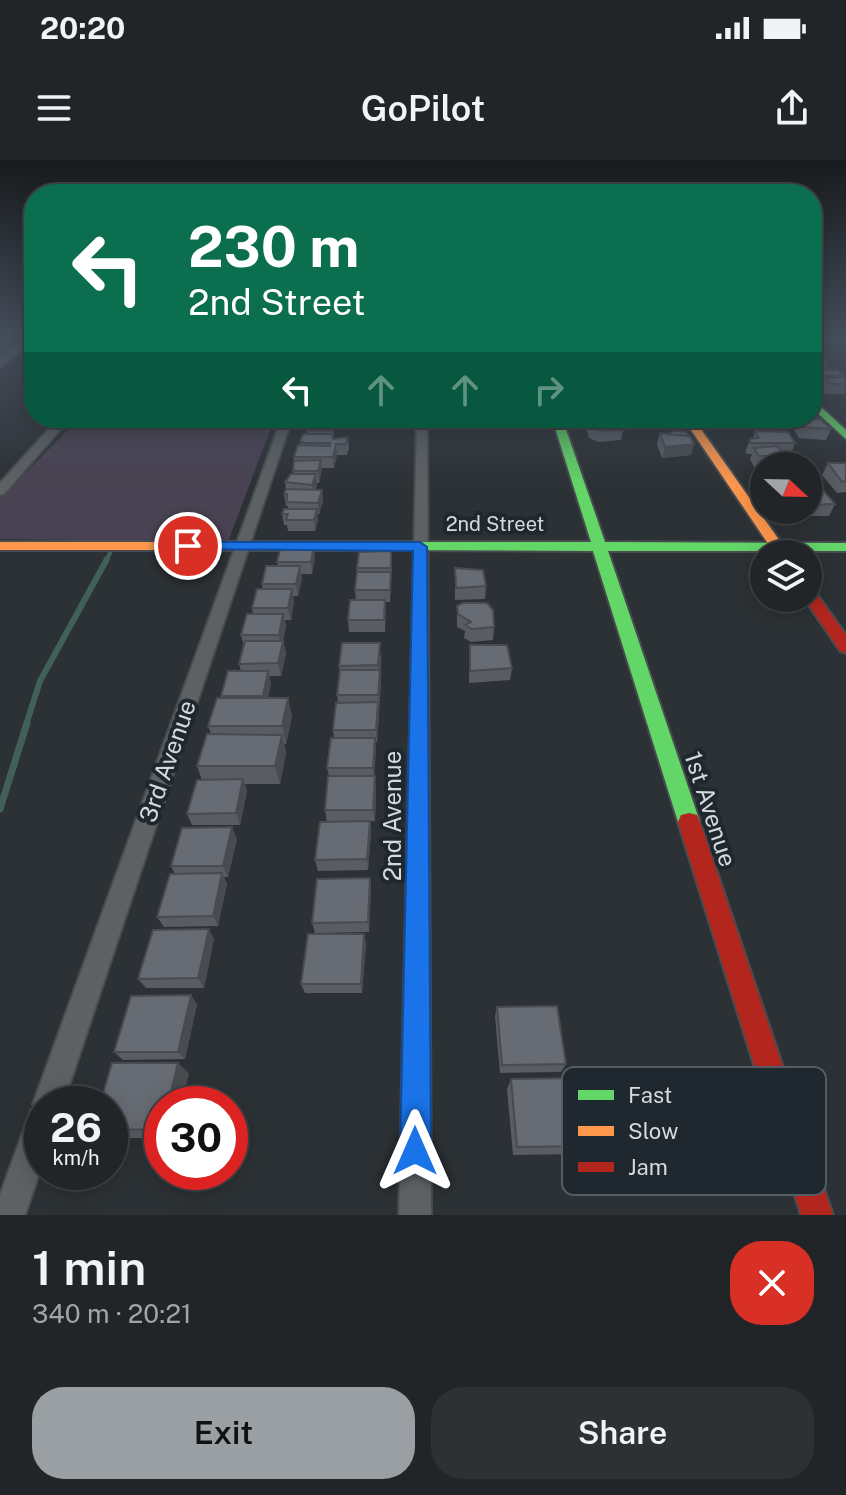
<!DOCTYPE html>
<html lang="en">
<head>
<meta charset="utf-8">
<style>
	:root { --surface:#212528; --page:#2d3134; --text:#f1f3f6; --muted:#a2a5a8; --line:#3e4245; --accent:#999fa3 }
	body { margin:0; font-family:"Public Sans",sans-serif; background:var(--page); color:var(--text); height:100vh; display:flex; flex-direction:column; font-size:30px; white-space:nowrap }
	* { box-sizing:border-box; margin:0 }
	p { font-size:26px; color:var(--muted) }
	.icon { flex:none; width:44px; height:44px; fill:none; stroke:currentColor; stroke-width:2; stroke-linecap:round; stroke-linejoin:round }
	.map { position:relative; height:1055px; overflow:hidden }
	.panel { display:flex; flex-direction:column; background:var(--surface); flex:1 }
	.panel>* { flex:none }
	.banner { position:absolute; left:24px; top:24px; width:798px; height:244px; border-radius:32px; box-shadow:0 4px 20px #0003,0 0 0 2px var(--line); background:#0b6e4f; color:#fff; overflow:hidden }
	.needle { width:52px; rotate:112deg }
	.buttons { position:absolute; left:750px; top:292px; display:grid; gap:16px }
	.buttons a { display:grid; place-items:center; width:72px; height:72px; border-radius:50%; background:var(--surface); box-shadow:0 4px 20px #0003,0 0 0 2px var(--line); font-size:40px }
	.speed { position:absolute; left:24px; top:926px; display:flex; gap:16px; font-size:40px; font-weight:700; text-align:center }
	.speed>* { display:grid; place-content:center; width:104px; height:104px; border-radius:50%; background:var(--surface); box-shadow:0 4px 20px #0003,0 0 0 2px var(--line); line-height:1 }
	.speed small { font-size:20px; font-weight:400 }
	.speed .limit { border:12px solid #d22; background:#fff; color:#111 }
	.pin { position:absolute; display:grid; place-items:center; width:68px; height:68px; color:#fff; margin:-34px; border:4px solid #fff; border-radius:50%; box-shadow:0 2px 8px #0007 }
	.me { position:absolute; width:88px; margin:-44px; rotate:0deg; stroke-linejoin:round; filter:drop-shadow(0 0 6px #0008) }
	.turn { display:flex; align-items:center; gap:28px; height:168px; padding:0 32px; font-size:36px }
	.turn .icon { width:104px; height:104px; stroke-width:2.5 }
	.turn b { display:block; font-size:56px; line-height:68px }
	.lanes { display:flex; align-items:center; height:76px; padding:0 32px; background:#0003; justify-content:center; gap:40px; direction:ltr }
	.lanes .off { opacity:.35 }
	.round { display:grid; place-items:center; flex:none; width:84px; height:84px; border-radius:32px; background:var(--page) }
	.head { display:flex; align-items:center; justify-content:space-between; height:136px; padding:0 32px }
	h1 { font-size:48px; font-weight:600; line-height:60px }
	.primary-button { display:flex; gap:16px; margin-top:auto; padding:16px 32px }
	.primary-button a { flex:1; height:92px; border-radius:32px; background:var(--accent); color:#111; font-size:32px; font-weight:600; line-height:92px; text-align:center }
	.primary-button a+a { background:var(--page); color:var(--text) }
	.status { display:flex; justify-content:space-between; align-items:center; height:56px; padding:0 40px; background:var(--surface); direction:ltr }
	.status svg { height:22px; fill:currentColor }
	header { display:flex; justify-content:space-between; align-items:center; height:104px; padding:0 32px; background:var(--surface); font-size:36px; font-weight:600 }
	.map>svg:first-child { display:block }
	.green { fill:#494252 }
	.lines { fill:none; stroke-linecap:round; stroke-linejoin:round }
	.stream-far2 { stroke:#406058; stroke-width:4 }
	.stream-far1 { stroke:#406058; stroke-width:6 }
	.stream { stroke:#406058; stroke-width:7 }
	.street-casing { stroke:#484c4f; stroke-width:4 }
	.fast-casing { stroke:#484c4f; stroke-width:4 }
	.slow-casing { stroke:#484c4f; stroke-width:4 }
	.jam-casing { stroke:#484c4f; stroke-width:4 }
	.street { fill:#5d6164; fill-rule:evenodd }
	.fast { fill:#63d668; fill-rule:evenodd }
	.slow { fill:#ff974d; fill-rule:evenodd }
	.jam { fill:#b3261e; fill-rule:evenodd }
	.wall { fill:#595c63 }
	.shaded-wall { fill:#484b50 }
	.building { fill:#676b73; stroke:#484b50; stroke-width:2 }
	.route { fill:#1a73e8; stroke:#114b97; stroke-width:2 }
	.labels { text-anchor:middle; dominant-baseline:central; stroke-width:8; stroke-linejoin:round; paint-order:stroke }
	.far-street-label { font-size:20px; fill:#d4dade; stroke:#1f282f }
	.street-label { font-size:24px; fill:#d4dade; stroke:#1f282f }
	.key { fill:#1f282f; stroke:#555d64; stroke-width:2 }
	.key-label { font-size:22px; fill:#d4dade }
</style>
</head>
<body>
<div class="status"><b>20:20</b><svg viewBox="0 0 49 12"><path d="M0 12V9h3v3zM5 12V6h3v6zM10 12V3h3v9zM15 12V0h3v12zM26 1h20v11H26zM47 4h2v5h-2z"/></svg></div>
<header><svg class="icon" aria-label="menu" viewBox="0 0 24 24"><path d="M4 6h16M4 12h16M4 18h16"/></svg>GoPilot<svg class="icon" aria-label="share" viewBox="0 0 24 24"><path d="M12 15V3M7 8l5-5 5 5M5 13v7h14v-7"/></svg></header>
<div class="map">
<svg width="846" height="1055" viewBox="0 0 846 1055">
	<rect width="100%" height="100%" fill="#2c3135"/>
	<path class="green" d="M273,262L228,382L0,379V338L74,264Z"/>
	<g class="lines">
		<path class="stream-far2" d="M106,401L110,393"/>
		<path class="stream-far1" d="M26,565L40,521L107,399"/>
		<path class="stream" d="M0,649L27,563"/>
		<defs>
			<path id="street" d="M26,178H34V181L0,207V199Z
				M59,258H70L4,334L0,335V323Z
				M282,258H292L63,944H42V1005L25,1055H0V1035L27,961L31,950L35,949L33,944Z
				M417,258H427L431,1055H399Z"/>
			<path id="fast" d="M812,239L846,270V279L812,248Z
				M552,258H562L605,382L846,383V391H608L700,662L697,669L689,671L681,669L678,662L593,391L387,390L380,386L387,382H591Z"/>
			<path id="slow" d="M683,258H693L789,394H775Z
				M0,382H387L394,386L387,390H0Z"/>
			<path id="jam" d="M808,427L813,429L846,475V493L840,491L804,438H808Z
				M689,653L697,655L700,662L833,1055H801L678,662L681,655Z"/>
		</defs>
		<use href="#street" class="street-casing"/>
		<use href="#fast" class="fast-casing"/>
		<use href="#slow" class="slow-casing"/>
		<use href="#jam" class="jam-casing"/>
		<use href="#street" class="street"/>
		<use href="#fast" class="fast"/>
		<use href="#slow" class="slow"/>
		<use href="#jam" class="jam"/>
	</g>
	<path class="wall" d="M812,193L829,203L826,210L844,216L843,218L846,219L845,234H825L821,228L822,226H819L812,220L814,213H812Z
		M812,251L818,257L817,259L831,269L826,280L799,278L794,270L795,268H791L783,258H812Z
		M309,258H344L342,268L333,269L334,279L348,277L349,288L347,295H337L334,308H322L319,323H317L316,330H322L323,341L319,354H317L318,360L315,371H288L287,365H284L282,354L288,349V346H286L284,334L286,330L285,322L293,314L294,297L301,285L300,281L307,274V271L310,266Z
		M514,258H539L537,269H515Z
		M579,258H618V262L623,270L621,280L598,282L589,278L587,271V268H581Z
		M640,258H666V259L663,269L643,270L639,261Z
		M724,258H764L768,261L766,267L760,268L755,263L753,266L730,268Z
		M755,271L795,283L791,294H786L781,306L754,307L750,299L752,294H746V290L750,279H753Z
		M660,273L694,284L691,295L662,298L657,284Z
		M828,303H846V332L837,333L822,315Z
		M808,329L835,344L829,356H796L794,350H808Z
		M315,398L312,414H301L302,418L298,436H293L294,441L291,460H285L286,466L283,481L286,493L281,516H269L271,523L268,538L292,556L286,584H284L286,593L280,624H245L247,631L240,665H192L187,654L202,620L197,606L211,574L208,566L222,538L221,536L241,511L239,504L244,486L241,475L253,454L252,448L263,429L262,424L278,406L277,402Z
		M392,403L390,442H386L385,472H349L348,460L356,440L355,430L357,408Z
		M455,408L486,426L485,439L455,440Z
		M457,446L494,467L493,480L471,482L464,478L465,471L457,467Z
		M470,485L512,508L510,520L469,523Z
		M381,495V522L377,582H375L374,616L376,628L375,661H370L371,673L368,710L318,711L315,700L327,662L325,650L329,616L327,608L334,578L333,570L338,543L337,535L340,512L339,506Z
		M237,679L228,717H224L227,724L218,766L164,767L157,757L175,714L171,706Z
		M370,718L371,729L369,772L315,773L312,763Z
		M364,774L366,784L362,833H305L301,824Z
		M214,779L204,828H146L138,819Z
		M197,844L185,899L123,900L114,892Z
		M497,847L566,904L561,912L500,913L495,856Z
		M178,903L189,914L162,944V978H110V944Z
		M511,919L588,986L580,994L513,995L507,929Z"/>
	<path class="shaded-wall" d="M733,258H756L753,266L730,268Z
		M768,261L766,267L760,268L762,263Z
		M336,284L337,295L334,308L333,297Z
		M694,284L691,295L662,298L665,287Z
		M321,300L322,311L319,323L318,311Z
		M316,314L317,325L314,336L312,325Z
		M322,330L323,341L319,354L318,343Z
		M317,349L318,360L315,371L314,360Z
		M314,386L315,398L312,414L311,402Z
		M300,406L302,418L298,436L296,424Z
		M292,429L294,441L291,460L288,448Z
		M283,454L286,466L281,487L279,475Z
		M283,481L286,493L281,516L278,503Z
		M380,483L381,522L379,547L378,505Z
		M268,511L271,523L266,548L263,536Z
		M288,538L292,556L286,584L282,566Z
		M378,542L379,555L377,582L376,570Z
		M282,575L286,593L280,624L275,606Z
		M375,578L376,590L374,620L373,608Z
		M375,616L376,628L375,661L373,650Z
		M243,619L247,631L240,665L236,653Z
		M370,661L371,673L368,710L367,699Z
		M232,667L237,679L228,717L223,706Z
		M222,713L227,724L218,766L213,756Z
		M370,718L371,729L369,772L368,762Z
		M209,769L214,779L204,828L198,818Z
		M364,774L366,784L362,833L361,824Z
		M191,835L197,844L185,899L178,892Z
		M178,903L189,914L182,944H168Z"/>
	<path class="building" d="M812,193H816L829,203L813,204Z
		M816,210H837L844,216H824Z
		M845,217L846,224H830L825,218Z
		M645,258H666V259L645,260Z
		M757,258H764L768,261L762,263Z
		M798,259H820L831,269L804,267Z
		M312,261H332L333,271H307Z
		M589,261H617L623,270L601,271L591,267Z
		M674,271L686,272L689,276L668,274Z
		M755,271L788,272L795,283H750V279L759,278Z
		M660,273L690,276L694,284L665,287Z
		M303,274H332L333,279L348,277L346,284H336L333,297H294L298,285L330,286V283H304L300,281Z
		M777,286L786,295L759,296L754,288Z
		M321,300L318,311H293L294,301Z
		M828,303H846V321L842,322Z
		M291,314H316L312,325L285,322Z
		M286,329L322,330L318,343L287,342V334H284Z
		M808,329H822L835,344L808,345Z
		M284,349H317L314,360H286L288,354H282Z
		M281,386H314L311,402H277Z
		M391,391V408H357L359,392Z
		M266,406H300L296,424H262Z
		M455,408L483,410L486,426L456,428Z
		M357,412H391L390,430H355Z
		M257,429H292L288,448H252Z
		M350,440H385L384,460H348Z
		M463,443H487L493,450L494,467L472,469L465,465L471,462L458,454L457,446Z
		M247,454H283L279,475H241Z
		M245,481H283L278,503L239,504Z
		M342,483H380L378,505L339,506Z
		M470,485H507L512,508L470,511Z
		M340,510H380L378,535H337Z
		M228,511H268L263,536H221Z
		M217,538H288L282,566H208Z
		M378,542L376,570H333L336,543Z
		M207,574L282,575L275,606H197Z
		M331,578H375L373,608H327Z
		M328,616H375L373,650H325Z
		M243,619L236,653L187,654L197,620Z
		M370,661L367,699L315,700L320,662Z
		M232,667L223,706H171L182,668Z
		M222,713L213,756L157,757L170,714Z
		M370,718L368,762L312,763L317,719Z
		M209,769L198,818L138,819L153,770Z
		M308,774H364L361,824H301Z
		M191,835L178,892H114L131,836Z
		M557,846L566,904L502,905L497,847Z
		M112,903H178L168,944H162V969L110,970V944H100Z
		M577,918L588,986L517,987L511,919Z"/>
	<linearGradient id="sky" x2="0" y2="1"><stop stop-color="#181b1d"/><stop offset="0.55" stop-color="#454e5c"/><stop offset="1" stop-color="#454e5c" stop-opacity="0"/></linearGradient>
	<rect width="846" height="326" fill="url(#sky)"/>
	<path class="route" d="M188,382H420L427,387L431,991L426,1002L415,1007L404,1002L400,991L413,391L183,389V383Z"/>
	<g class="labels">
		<g class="far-street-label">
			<text x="495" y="364">2nd Street</text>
		</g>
		<g class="street-label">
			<text transform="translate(167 601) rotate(-71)">3rd Avenue</text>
			<text transform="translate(711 649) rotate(72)">1st Avenue</text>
			<text transform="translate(392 656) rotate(-90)">2nd Avenue</text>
		</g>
	</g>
	<rect x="562" y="907" width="264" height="128" rx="12" class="key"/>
	<rect x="578" y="930" width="36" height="10" fill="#63d668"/>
	<rect x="578" y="966" width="36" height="10" fill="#ff974d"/>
	<rect x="578" y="1002" width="36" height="10" fill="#b3261e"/>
	<g class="key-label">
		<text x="628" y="943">Fast</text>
		<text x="628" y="979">Slow</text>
		<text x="628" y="1015">Jam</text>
	</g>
</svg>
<div class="buttons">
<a><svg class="needle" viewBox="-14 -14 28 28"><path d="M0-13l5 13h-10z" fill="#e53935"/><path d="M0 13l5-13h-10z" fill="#a2a5a8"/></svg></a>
<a><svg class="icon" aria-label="layers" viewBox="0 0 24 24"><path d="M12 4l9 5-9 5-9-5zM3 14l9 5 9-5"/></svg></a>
</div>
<div class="speed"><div>26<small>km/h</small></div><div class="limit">30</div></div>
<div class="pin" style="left:188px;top:386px;background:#d93025"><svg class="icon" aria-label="arrive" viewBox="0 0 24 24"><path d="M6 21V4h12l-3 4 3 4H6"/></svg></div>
<svg class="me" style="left:415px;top:991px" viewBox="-20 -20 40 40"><path d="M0-17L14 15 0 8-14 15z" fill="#1a73e8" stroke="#fff" stroke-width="4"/></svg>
<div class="banner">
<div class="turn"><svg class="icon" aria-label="left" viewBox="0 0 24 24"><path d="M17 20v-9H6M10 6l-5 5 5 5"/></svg><div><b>230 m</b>2nd Street</div></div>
<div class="lanes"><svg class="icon" aria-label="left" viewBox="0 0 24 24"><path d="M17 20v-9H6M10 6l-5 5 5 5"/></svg><svg class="icon off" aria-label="ahead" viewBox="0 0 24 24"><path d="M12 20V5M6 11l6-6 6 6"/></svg><svg class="icon off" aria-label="ahead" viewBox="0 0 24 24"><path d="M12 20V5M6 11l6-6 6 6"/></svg><svg class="icon off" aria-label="right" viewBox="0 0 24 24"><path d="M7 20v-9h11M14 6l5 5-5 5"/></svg></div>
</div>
</div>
<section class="panel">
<div class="head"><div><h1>1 min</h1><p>340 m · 20:21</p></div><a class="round" style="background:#d93025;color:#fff"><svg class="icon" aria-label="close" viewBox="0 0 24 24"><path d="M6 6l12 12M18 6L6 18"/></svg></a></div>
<div class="primary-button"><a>Exit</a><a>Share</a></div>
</section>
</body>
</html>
